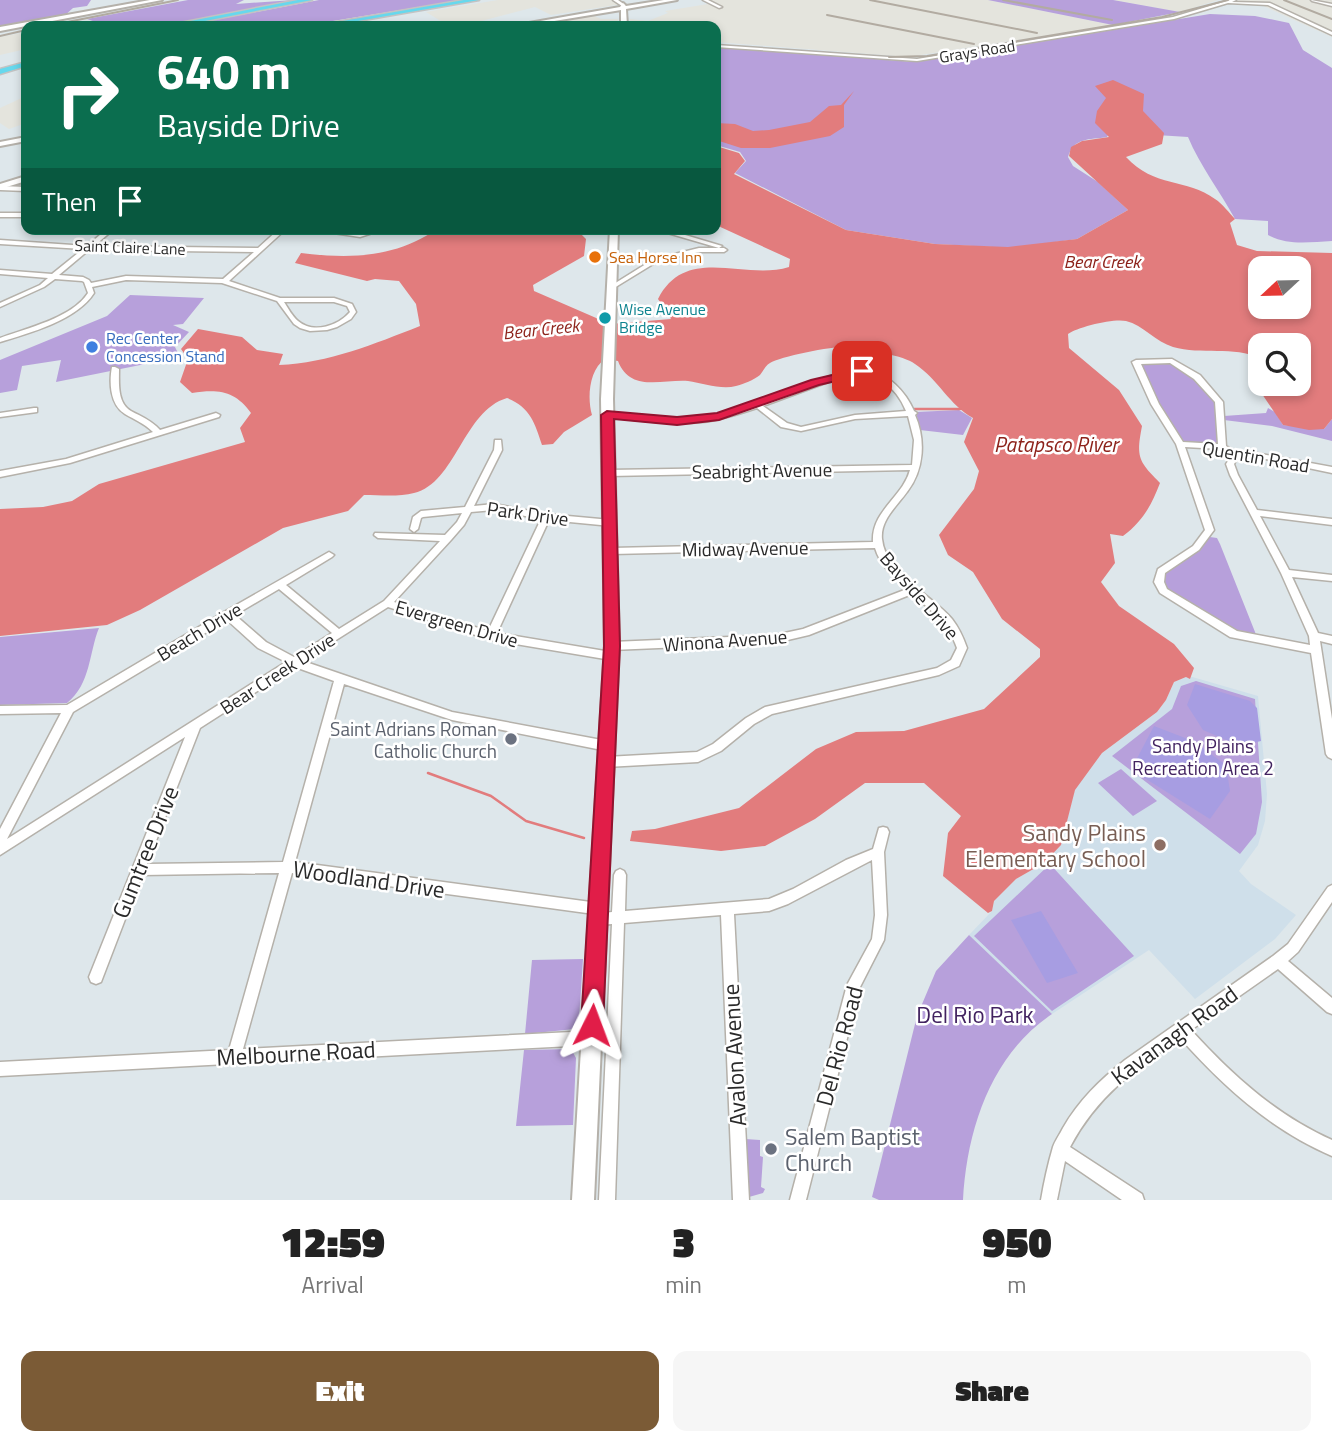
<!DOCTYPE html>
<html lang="en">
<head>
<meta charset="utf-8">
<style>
	:root { --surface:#fff; --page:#f6f6f6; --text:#222; --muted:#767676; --accent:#7b5b36 }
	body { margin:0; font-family:"Titillium Web",sans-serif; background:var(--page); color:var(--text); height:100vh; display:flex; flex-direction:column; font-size:26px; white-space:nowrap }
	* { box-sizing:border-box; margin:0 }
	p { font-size:23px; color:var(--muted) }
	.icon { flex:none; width:38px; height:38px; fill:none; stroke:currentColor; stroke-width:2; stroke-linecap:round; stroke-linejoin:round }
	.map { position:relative; height:1200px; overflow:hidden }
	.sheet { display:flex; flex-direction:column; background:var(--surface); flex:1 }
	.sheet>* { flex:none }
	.guide { position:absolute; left:21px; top:21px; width:700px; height:214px; border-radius:14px; box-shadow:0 4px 10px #0003; background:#0b6e4f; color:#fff; overflow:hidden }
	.needle { width:46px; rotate:248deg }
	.tools { position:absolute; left:1248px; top:256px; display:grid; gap:14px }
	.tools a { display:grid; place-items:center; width:63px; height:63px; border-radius:14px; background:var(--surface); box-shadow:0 4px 10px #0003; font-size:35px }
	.pin { position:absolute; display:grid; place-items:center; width:60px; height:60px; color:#fff; margin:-30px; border-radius:14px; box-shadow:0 4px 10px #0006 }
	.me { position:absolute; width:77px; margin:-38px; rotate:3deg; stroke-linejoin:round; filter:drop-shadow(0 0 5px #0008) }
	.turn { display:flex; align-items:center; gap:24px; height:147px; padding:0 21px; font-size:32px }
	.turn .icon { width:91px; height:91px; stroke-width:2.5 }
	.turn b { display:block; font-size:49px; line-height:60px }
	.then { display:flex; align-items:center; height:66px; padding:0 21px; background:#0003; gap:14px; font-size:26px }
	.eta { display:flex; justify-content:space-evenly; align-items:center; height:119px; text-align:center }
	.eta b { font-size:42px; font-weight:800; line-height:49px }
	.button { display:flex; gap:14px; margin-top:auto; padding:14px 21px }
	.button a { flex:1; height:80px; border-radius:14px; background:var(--accent); color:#fff; font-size:28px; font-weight:800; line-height:80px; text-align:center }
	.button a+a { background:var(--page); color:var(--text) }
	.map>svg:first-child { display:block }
	.industrial { fill:#e4e4dd }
	.education { fill:#cfdfea }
	.green { fill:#b7a0db }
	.pitch { fill:#a79de2 }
	.water { fill:#e27c7d; fill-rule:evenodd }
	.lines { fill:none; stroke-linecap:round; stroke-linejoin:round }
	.stream { stroke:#e27c7d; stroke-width:2.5 }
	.street-casing { stroke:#b5b1aa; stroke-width:3 }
	.secondary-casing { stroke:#b5b1aa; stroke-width:4 }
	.highway-casing { stroke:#c3c3c3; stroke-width:3 }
	.street { fill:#fff; fill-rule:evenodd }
	.secondary { fill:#fff; fill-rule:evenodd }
	.highway { fill:#66d8ed; fill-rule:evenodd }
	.rail { stroke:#b2aba1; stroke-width:2 }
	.route { fill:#e11d48; stroke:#92132f; stroke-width:2 }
	.food-dot { fill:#e8710a; stroke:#fff; stroke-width:2.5 }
	.culture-dot { fill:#0f9aa8; stroke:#fff; stroke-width:2.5 }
	.shop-dot { fill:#3f7fe0; stroke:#fff; stroke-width:2.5 }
	.worship-dot { fill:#6b7280; stroke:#fff; stroke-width:2.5 }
	.education-dot { fill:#8d6e63; stroke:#fff; stroke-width:2.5 }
	.labels { text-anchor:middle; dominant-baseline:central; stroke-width:5; stroke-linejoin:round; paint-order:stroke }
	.far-street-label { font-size:16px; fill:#2a2a2a; stroke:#fff }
	.far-food-label { font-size:16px; fill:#c56008; stroke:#fff; text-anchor:start }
	.far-culture-label { font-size:16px; fill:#0d838f; stroke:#fff; text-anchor:start }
	.far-shop-label { font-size:16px; fill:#366cbe; stroke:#fff; text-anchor:start }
	.far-water-label { font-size:18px; font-style:italic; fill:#8d231b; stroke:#fff }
	.street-label { font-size:19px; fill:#2a2a2a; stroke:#fff }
	.worship-label { font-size:19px; fill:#5b616d; stroke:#fff; text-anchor:end }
	.park-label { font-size:19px; fill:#422260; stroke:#fff }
	.water-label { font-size:21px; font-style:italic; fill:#8d231b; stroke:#fff }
	.near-education-label { font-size:23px; fill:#785e54; stroke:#fff; text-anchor:end }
	.near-street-label { font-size:23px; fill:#2a2a2a; stroke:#fff }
	.near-park-label { font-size:23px; fill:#422260; stroke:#fff }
	.near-worship-label { font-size:23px; fill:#5b616d; stroke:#fff; text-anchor:start }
</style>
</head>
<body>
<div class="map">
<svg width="1332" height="1200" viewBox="0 0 1332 1200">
	<rect width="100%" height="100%" fill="#dee7eb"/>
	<path class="industrial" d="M498,0H616L623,4L551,15L535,7L462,26H449L426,12Z
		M701,0H988L1113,25L908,57L716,42V26H630V19L648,21L668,13L665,11L708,4Z
		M1113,0H1218L1180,12Z
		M1237,0H1332V37L1257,3H1241Z
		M590,14L601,19H618V26H563L571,24L563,18Z
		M26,32V49L0,55V37Z
		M26,96V123L9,129L0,123V108Z"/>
	<path class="education" d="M1189,676L1258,696L1267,794L1265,821L1258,845L1239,871L1251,884L1296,915L1275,939L1195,999L1149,950L1052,1014L969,935L992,911L994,901L1016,879L1044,863L1061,845L1075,789L1102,753L1157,712L1166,700L1174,682Z"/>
	<path class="green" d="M0,0H91L87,6L73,8L63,17L0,31Z
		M188,0H244L236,4L294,0C237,10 141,39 87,19Z
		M319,0H462L302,26H183Z
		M988,0H1113L1180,12L1113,25Z
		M1210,14L1255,16L1289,23L1303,50L1332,68V241C1310,242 1288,246 1268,235V221L1235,219C1220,191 1200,166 1188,137L1109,132L1107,137C1089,140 1074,137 1068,157L1073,166L1098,182L1128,210L1077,239L1012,248L935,244L846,230L735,173L746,161L740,152L716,145V47L915,62Z
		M130,295L204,298L183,324L173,325L189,332L175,347L180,357L56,382L61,360L22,366L17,390L0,393V360L107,316Z
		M1160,362C1181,364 1210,384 1217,405C1221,417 1219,433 1220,445L1181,443L1137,366L1141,363Z
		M1268,408L1275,412L1283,425L1324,429L1332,419V441L1272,426L1224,420V416L1266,413Z
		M959,410L972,418L963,435L920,430L916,412Z
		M1210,537L1217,538L1220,544L1257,637L1231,631L1170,594L1163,585L1164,570L1197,552Z
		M99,628C89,652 91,684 67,703L0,705V637Z
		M1196,681L1255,699L1262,802L1256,834L1240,854L1112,756L1172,709L1181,686Z
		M1121,769L1157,801L1133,816L1098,783Z
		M1050,864L1134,956L1052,1011L974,936Z
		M969,935L1052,1014C991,1055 967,1129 963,1200H879L872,1197L917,1016L936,971Z
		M583,959L579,1019L575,1029L525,1034L532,960Z
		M571,1049L576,1058L573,1125L516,1126L524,1050Z
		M745,1139L760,1140V1156L763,1157L761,1187L765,1189L763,1193L749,1197Z"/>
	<path class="pitch" d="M1195,684L1250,701L1257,708L1261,741L1240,746L1203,730L1187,705Z
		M1154,726L1193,741L1226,765L1230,791L1210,819L1138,774L1133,766Z
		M1041,911L1078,973L1047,983L1011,920Z"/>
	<path class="water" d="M1113,80L1144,94L1143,111L1164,133L1162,144L1126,157C1154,188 1187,178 1215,199C1223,204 1229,213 1235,219L1230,223L1237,245L1257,251L1332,253V419L1324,429L1309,430L1283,425L1262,394L1261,383H1298V345H1260V358C1234,346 1201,355 1173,347C1156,342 1143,325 1126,321C1114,318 1077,327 1068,334L1069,348L1119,390L1142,426C1136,457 1138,461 1160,483C1151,506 1143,521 1123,536L1110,534L1115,563L1101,582L1119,606L1174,644L1194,668L1190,679L1186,677L1174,682L1166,700L1157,712L1102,753L1075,790L1061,845L1044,863L1016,879L994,901L992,911L988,913L943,876L948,833L961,816L924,783H865L815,819L765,846L721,851L630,841L632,831L655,829L739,808L816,749L856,732L904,731L984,709L1040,657V649L1002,619L973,572L948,555L939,535L974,489L979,471L964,442L973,418C950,406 938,379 915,364C903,355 870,351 854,347C842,344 781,356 770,363C766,365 763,371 760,375C754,380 743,384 736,386C721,390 703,383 688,381C663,379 630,393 618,361L605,359C589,370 587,398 592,415L564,432L553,444L542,445C535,423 530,407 507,398C463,411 456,483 414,493C399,497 380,495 364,495L348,511L283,528L140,610L107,625L0,636V509L43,507L72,501L99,484L245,442L240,428L251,413C235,391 219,389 192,393L180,382L188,359L181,349L198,329L242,337L257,350L283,354L279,365C329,363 374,344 420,326L416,304L399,281L375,279L367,281L295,263L301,253C350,259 395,258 437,229H576L586,239L584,256L533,285L534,291L610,324L671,319L658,299C686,244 744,281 789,267L790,259L716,225V146L739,153L745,161L734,174L846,230L935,244L1008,247L1077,239L1128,210L1069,156L1071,147L1082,141L1109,137L1095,123L1097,111L1106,98L1095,86ZM1260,268H1298V306H1260Z
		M854,91L844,105V127L830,136L770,148H741L716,140V123L735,124L753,131L769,130L810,122L829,106L841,105Z"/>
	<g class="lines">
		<path class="stream" d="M905,409H960
			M428,773L491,796L526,821L584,838"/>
		<defs>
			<path id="street" d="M613,0H618L625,5L622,6Z
				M703,0H708L722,7L719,8Z
				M1230,0H1236L1232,2L1270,3L1332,32V35L1268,5L1228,3L1174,19L917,61L716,47V45L917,59L1173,17Z
				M1311,0L1332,4V6L1312,1Z
				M0,186L26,187V191L0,190Z
				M0,213H26V217H0Z
				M107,229H114L94,246L258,248L279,229H286L229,281L280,298H334L352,304L356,312L351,319L337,327L327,330L310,331L300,328L294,324L277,301L222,283L126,280L92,287L94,293C77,320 30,333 0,342V338C27,328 72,318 88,293L84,282L82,281L55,279L44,287L0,307V303L40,285L48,278L0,274V270L52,274L83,249L0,244V240L87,246ZM90,249L96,250L254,252L223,279L126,276L91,283L89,280L83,277L59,275ZM284,302H334L347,306L350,312C338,326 313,334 298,321C292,316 288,308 284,302Z
				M307,229H327L360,233L374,229H385L360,237Z
				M654,229H665L722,246L719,248Z
				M699,248H724L727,250L724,252H699L658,261L614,288L609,287L654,259Z
				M1172,359L1200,375L1223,402L1226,446L1238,453H1256L1332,467V473L1256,457L1238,458L1234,464L1238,475L1257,510L1332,519V525L1260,516L1289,570L1332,575V581L1292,577L1318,633L1332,636V644L1320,641L1332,719V759L1328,757L1326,754L1311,653L1230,637L1160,593L1154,582L1158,569L1193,546L1205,530L1176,444L1151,404L1132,362L1136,360ZM1170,363L1194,379L1215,402L1218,444L1183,442L1159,404L1141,364ZM1185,447L1220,449L1231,457L1226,464L1230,475L1281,573L1309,636L1310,645L1237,631L1167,589L1164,582L1165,573L1199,550L1214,530Z
				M112,367H115L119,369C119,383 117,403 131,411C142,417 151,420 160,430L216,413L220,415L219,417L70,463L0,477V471L66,459L153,432C144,423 135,420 125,414C110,405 109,382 112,367Z
				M849,370C855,370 861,369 867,370C888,373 906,392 914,411L917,413L915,415C926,440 924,470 907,492C897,506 880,520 882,539C885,573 932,595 952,619C959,628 963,637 967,648L959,666L939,675L772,714L754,724L721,751L698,762L606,767L602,765L600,762L602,759L606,757L697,752L713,744L746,718L765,707L937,668L951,660L957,648C949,624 931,610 912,594L809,635L775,643L612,650L608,649L607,646L608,643L612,642L775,635L803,629L907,589C894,578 880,565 875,548L612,554L607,551L612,548L873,542C871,511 903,497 910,470L609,476L605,473L609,470L912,465L914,440L908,416L855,419L801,431L781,427L757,408C739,414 721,420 702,422C671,425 639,420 607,417L603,415L607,413C639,415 672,421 705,417C755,410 800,384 849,370ZM850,374C877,375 895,384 906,411L855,415L801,427L787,423L763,406Z
				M34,408H37V412L0,417V413Z
				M495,440H501L502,450L474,506L494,504L546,514L611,520L615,523L611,526L549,520L497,633L611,652L615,653L616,656L615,659L611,660L491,640L388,607L303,661L452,712L607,741L611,743L613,746L611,749L607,751L452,720L344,684L295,862L598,903L602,905L604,909L603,913L612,912L614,875L616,871L620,869L624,871L626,875L625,911L769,899L793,889L846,860L873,849L879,828L883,827L887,828L889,832L884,852L887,915L884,940L860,987L806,1200H790L847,985L872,939L875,915L872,860L788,904L769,911L734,914L749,1200H733L721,915L624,923L615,1200H599L612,924L598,925L593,923L592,919L594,914L292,873L243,1049L591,1031L596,1033L598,1038L596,1043L591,1045L0,1076V1062L229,1050L279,873L142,875L101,982L96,984L91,982L89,977L185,737L0,855V829L61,713L0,714V706L67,705L224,612L329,552L334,555L332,557L286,585L339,629L384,601L440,541L378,538L374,535L375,533L445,535L457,522L462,513L423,517L421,518L418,529L414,532L410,529L413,517L421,511L465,507L494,450ZM494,510L541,519L488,631L394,602L451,540L464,525L471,512ZM279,589L332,633L294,657L266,642L235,615ZM227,620L258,648L286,662L7,839L73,712ZM295,667L334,681L283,862L147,864L200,728Z
				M1332,885V902L1298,952L1288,961L1332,998V1014L1327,1012L1278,969L1191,1030C1232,1075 1276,1115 1332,1140V1156C1271,1130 1224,1087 1180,1038C1134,1070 1097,1096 1070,1147L1142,1194L1144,1200H1122L1065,1161L1057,1200H1041C1044,1182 1048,1164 1053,1147C1055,1141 1060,1134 1063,1128C1079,1100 1100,1080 1125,1060L1273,956L1288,944L1328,887Z"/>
			<path id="secondary" d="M150,0H162L0,31V27Z
				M664,0H677L626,9L627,26H621V10L524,26H512L620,7L623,3L626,6Z
				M26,137V141L0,146V142Z
				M26,176V181L0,189V184Z
				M610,229H618L613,399L619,646L594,1200H572L605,646L601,399Z"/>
			<path id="highway" d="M298,0H312L179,26H165Z
				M464,0H479L329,26H314Z
				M26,62V66L0,74V69Z"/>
		</defs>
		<use href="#street" class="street-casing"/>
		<use href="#secondary" class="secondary-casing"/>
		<use href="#highway" class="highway-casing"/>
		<use href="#street" class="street"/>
		<use href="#secondary" class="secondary"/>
		<use href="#highway" class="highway"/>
		<path class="rail" d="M870,0L1037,33
			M1003,0L1112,20
			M1284,0L1332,19
			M827,15L974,44
			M47,26L178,0
			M0,36L26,30
			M889,57L927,56L1162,17L1228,0"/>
	</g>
	<path class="route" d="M862,368L866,369V374L819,385L719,420L677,425L614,419L620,646L603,1025L600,1033L592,1036L584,1033L581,1025L604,646L601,415L607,411L677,417L717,413L811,380Z"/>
	<circle class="food-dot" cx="595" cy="257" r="7"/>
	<circle class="culture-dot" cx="605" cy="318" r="7"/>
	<circle class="shop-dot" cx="92" cy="347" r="7"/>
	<g class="worship-dot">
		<circle cx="511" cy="739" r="7"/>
		<circle cx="771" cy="1149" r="7"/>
	</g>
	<circle class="education-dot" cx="1160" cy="845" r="7"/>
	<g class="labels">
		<g class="far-street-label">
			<text transform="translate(977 51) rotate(-9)">Grays Road</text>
			<text transform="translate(130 247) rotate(2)">Saint Claire Lane</text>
		</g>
		<g class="far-food-label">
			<text x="609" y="257">Sea Horse Inn</text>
		</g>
		<g class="far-culture-label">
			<text x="619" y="309">Wise Avenue<tspan x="619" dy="18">Bridge</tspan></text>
		</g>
		<g class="far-shop-label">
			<text x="106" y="338">Rec Center<tspan x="106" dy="18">Concession Stand</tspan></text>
		</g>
		<g class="far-water-label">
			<text x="1102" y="261">Bear Creek</text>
			<text transform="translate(541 329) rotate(-6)">Bear Creek</text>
		</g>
		<g class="street-label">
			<text transform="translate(1256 456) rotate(10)">Quentin Road</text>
			<text transform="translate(762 470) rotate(-1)">Seabright Avenue</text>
			<text transform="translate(528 513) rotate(8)">Park Drive</text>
			<text transform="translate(745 548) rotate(-1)">Midway Avenue</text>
			<text transform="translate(920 595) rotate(49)">Bayside Drive</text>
			<text transform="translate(457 623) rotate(16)">Evergreen Drive</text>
			<text transform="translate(199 631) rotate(-31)">Beach Drive</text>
			<text transform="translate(725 640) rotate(-4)">Winona Avenue</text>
			<text transform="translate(277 673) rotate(-33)">Bear Creek Drive</text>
		</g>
		<g class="worship-label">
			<text x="497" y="728">Saint Adrians Roman<tspan x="497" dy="22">Catholic Church</tspan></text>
		</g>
		<g class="park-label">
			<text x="1203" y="745">Sandy Plains<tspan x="1203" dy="22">Recreation Area 2</tspan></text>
		</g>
		<g class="water-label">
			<text x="1056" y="444">Patapsco River</text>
		</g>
		<g class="near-education-label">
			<text x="1146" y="832">Sandy Plains<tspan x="1146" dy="26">Elementary School</tspan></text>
		</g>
		<g class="near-street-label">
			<text transform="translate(145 852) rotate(-68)">Gumtree Drive</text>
			<text transform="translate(369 879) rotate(8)">Woodland Drive</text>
			<text transform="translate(1174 1035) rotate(-36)">Kavanagh Road</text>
			<text transform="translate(839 1046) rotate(-75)">Del Rio Road</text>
			<text transform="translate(296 1053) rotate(-3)">Melbourne Road</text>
			<text transform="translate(734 1055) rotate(-93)">Avalon Avenue</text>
		</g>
		<g class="near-park-label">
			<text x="975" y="1014">Del Rio Park</text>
		</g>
		<g class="near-worship-label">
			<text x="785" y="1136">Salem Baptist<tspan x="785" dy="26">Church</tspan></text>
		</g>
	</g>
</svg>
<div class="tools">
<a><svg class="needle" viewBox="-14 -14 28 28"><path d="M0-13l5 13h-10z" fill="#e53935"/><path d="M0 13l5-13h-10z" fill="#767676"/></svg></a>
<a><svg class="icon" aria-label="search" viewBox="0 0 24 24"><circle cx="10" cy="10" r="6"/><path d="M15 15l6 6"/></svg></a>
</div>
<div class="pin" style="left:862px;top:371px;background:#d93025"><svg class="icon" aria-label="arrive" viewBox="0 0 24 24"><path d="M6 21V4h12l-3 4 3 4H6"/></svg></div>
<svg class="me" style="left:592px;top:1025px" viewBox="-20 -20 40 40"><path d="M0-17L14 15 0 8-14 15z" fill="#e11d48" stroke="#fff" stroke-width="4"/></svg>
<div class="guide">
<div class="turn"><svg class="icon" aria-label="right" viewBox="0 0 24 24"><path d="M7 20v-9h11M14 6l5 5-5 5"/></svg><div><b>640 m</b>Bayside Drive</div></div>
<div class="then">Then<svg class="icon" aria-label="arrive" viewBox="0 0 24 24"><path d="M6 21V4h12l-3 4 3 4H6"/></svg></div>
</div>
</div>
<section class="sheet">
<div class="eta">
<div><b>12:59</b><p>Arrival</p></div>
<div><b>3</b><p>min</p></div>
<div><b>950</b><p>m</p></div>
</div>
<div class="button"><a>Exit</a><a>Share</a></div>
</section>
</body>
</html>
